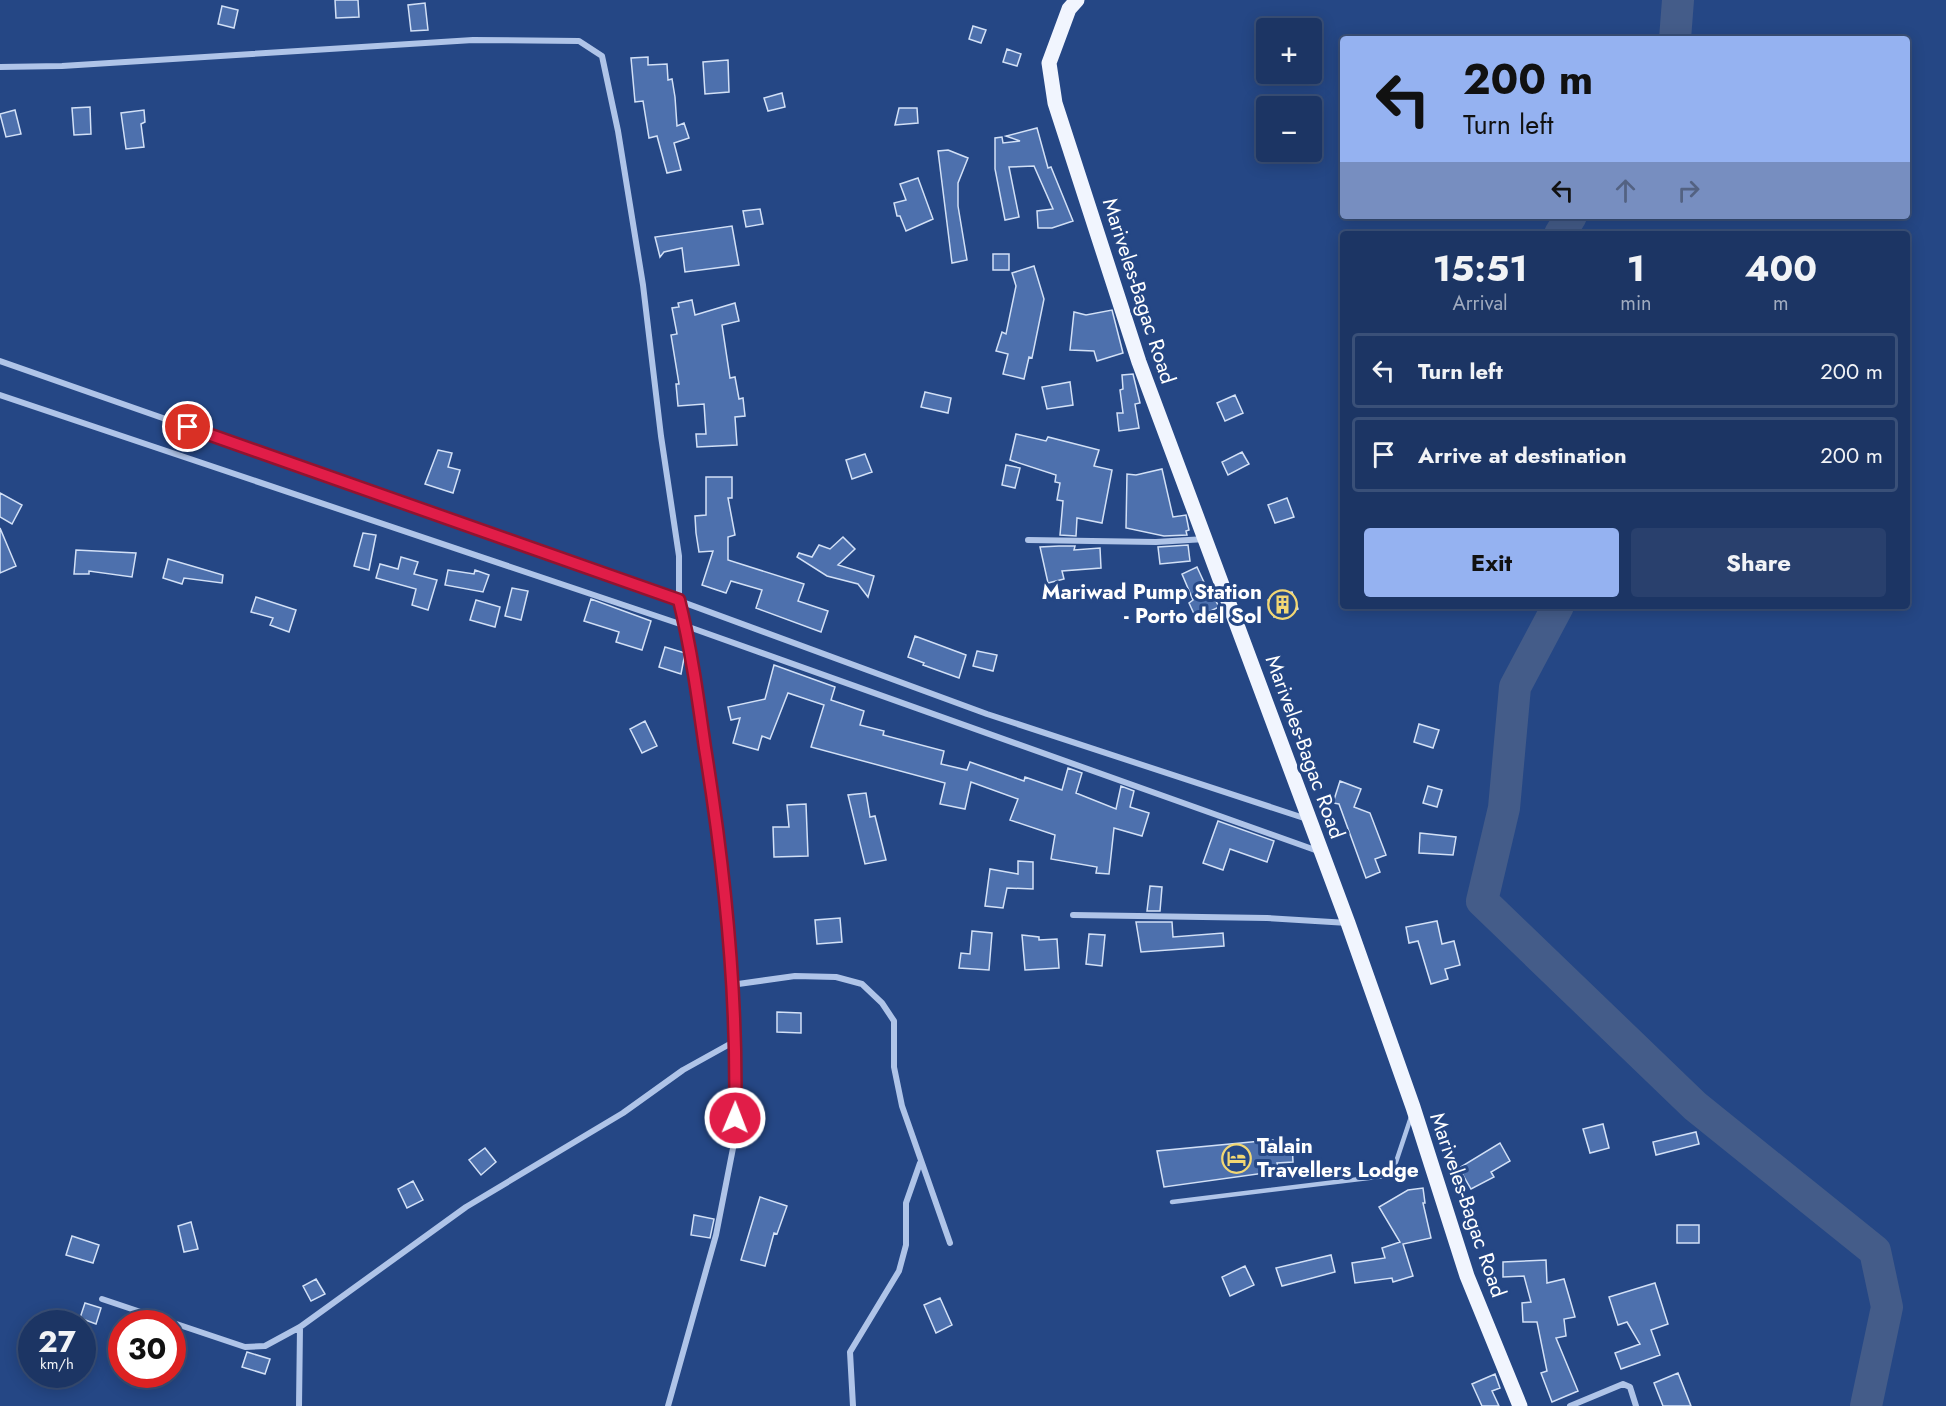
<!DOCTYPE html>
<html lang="en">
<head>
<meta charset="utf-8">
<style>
	:root { --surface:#1c3564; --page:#29406d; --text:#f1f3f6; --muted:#a0abbf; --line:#3a5078; --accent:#95b2f1 }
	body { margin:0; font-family:Jost,sans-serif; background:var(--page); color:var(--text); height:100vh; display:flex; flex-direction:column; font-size:22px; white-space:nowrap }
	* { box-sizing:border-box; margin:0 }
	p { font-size:20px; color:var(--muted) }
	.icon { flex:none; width:33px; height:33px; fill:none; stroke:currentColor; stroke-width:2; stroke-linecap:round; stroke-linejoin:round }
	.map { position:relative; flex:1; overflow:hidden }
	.side { position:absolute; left:1340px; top:231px; width:570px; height:378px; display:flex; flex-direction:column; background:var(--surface); border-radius:6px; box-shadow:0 3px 15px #0003,0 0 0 2px var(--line) }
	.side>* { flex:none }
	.guide { position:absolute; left:1340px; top:36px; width:570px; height:183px; border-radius:6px; box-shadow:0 3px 15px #0003,0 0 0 2px var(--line); background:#95b2f1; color:#111; overflow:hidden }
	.fabs { position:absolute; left:1256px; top:18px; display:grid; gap:12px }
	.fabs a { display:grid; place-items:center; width:66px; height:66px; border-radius:6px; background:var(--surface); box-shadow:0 3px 15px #0003,0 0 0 2px var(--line); font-size:30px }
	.speed { position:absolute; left:18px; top:1310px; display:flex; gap:12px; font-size:30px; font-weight:700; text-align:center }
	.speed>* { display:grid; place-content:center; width:78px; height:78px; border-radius:50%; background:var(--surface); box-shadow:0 3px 15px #0003,0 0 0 2px var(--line); line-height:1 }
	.speed small { font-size:15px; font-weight:400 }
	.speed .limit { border:9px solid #d22; background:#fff; color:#111 }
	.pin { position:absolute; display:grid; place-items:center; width:51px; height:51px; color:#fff; margin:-26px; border:3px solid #fff; border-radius:50%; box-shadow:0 2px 6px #0007 }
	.me { position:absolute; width:66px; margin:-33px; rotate:1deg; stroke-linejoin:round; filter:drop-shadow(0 0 4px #0008) }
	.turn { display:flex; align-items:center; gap:21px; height:126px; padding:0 24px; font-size:27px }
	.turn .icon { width:78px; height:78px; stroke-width:2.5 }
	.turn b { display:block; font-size:42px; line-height:51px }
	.lanes { display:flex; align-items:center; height:57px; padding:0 24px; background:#0003; justify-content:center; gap:30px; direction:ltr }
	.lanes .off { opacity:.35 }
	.eta { display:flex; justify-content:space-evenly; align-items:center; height:102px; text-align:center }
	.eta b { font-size:36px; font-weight:700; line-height:42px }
	.primary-button { display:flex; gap:12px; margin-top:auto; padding:12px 24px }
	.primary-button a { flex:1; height:69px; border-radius:6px; background:var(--accent); color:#111; font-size:24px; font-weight:700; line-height:69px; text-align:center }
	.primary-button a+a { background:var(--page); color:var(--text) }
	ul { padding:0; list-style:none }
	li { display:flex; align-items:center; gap:18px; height:75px; margin:0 12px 9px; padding:0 12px; border:3px solid var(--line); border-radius:6px }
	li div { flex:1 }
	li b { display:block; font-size:22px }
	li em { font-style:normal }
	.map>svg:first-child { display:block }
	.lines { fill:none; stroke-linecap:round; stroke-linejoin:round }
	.river { stroke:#445c89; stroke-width:32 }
	.building { fill:#4d70ad; stroke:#d2e0f6; stroke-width:1.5 }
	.service { stroke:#afc4e8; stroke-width:4.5 }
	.minor { stroke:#afc4e8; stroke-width:6 }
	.primary { stroke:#f1f5fe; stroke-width:15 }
	.route-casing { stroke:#92132f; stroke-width:15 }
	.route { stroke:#e11d48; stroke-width:10 }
	.labels { text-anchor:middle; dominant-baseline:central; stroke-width:6; stroke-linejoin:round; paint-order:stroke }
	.street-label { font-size:21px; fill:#fff; stroke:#254785 }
	.poi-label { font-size:21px; font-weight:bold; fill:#fff; stroke:#254785; text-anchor:end }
</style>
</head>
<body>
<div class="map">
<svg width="1946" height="1406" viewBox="0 0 1946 1406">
	<rect width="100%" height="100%" fill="#254785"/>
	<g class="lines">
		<path class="river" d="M1675,39L1678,0
			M1560,234L1571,216
			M1558,606L1515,687L1504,808L1482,901L1695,1106L1875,1251L1887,1307L1866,1406"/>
	</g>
	<path class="building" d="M335,0H358L359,17L336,18Z
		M425,3L428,30L411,31L408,5Z
		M222,6L238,10L234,28L218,24Z
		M973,26L986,30L981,43L969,39Z
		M1007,49L1021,54L1017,66L1003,62Z
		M648,57V65L667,64L668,80L672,79L675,97L677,126L684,123L689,138L674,143L681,170L667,173L657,136L649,138L643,101L635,102L631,58Z
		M728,60L729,92L705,94L703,62Z
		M782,93L785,107L768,111L764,98Z
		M90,107L91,134L74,135L72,108Z
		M899,108H917L918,123L895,125Z
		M15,110L21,134L6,137L0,114Z
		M144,110L145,122L141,124L144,147L126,149L121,113Z
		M1037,128L1048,168L1051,167L1073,221L1052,228H1038L1037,211L1053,209L1034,166L1009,167L1019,217L1005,220L995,169V138L1002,137L1003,143L1020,141L1006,136Z
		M948,150L968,158L958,183V206L967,260L952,263L938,151Z
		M918,178L933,219L906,231L900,216H897L894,203L906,200L900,184Z
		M760,209L763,224L746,227L743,211Z
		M732,226L739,265L685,272L682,248L664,252L660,257L655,237Z
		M993,254H1009V270H993Z
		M1034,266L1044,299L1032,358L1029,357L1024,379L1003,374L1008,354L996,351L1002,332L1006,334L1016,286L1012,273Z
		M692,300L695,315L735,303L739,321L722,325L730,378L735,377L739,399L743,398L745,416L735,417L737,445L697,447L696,434H706L704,404L678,406L676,384H679L671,335L677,334L672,308L679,307L678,303Z
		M1112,310L1123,353L1097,361L1094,351L1070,350L1074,312L1086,315Z
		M1133,374L1140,403L1135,404L1139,428L1119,431L1117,413H1123L1120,390L1123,389L1122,375Z
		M1070,382L1073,405L1047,409L1042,387Z
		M925,392L951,398L948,413L921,407Z
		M1235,395L1243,413L1225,421L1217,403Z
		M1016,434L1046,441L1048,437L1099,450L1094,466L1112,470L1102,523L1077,518L1076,536L1060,535L1063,501L1057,500L1060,483L1055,482L1056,475L1010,460Z
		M438,450L452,453L448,467L460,470L453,493L425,484Z
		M1242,452L1249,464L1228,475L1222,462Z
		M865,454L872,472L852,479L846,460Z
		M1006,465L1020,468L1015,488L1002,485Z
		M1162,469L1173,517L1186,515L1189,530L1186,531L1187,535L1164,536L1126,528L1127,474L1136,475Z
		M706,477H732V498H728L735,535L728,537V560L804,584L798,601L828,611L821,632L756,608L762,590L731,581L726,593L702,585L713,551L699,552L696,533L695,516L706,515Z
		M0,493L22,505L12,524L0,517Z
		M1287,498L1294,517L1275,523L1268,505Z
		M0,528L16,566L0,573Z
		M363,533L376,535L369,570L354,566Z
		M843,537L855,549L838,565L874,576L868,597L858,584L827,576L797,557L799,553L812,557L819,545L830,549Z
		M1188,545L1190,561L1160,564L1158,547Z
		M1059,546H1075L1074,550L1100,548L1101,568L1062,571L1064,579L1048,583L1040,547Z
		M76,550L136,553L132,577L89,571V574H74Z
		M401,557L418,562L414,574L437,580L428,610L412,605L416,589L376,578L380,564L398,569Z
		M168,559L223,575L222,583L184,578L182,584L163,578Z
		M1197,567L1209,593L1211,592L1219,607L1196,618L1189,603L1193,600L1182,574Z
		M448,570L474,574L475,570L489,575L483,592L445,585Z
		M512,588L528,591L521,620L505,616Z
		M1292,592L1298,609L1274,617L1268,600Z
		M256,597L296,610L289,632L270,625L273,618L251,612Z
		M591,599L651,621L642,650L616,642L619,632L584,621Z
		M476,600L500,607L495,627L470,620Z
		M915,636L966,655L959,678L923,665L924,663L908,657Z
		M665,647L685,653L681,674L659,667Z
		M977,651L997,655L993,671L973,666Z
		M774,665L835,687L831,700L864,711L860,725L884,731L883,735L944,751L941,764L967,770L970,762L1024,781L1025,777L1062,790L1068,768L1082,773L1076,793L1116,809L1121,786L1134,791L1130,807L1149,813L1142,836L1114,828L1109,874L1096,873L1097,867L1051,859L1055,835L1010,820L1018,799L971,782L965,809L940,804L945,783L811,747L824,705L788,693L770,739L762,736L758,750L733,743L740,718L731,720L728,707L765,699Z
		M645,721L657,746L642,753L630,729Z
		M1419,724L1439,730L1433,748L1414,742Z
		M1340,781L1361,789L1354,807L1370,813L1386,855L1375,859L1380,872L1366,878L1339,804L1333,803Z
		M1428,786L1442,790L1437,807L1423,803Z
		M866,793L870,817L875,816L886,860L865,864L848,795Z
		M806,804L808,856L774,857L773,827H789L787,805Z
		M1218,821L1274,841L1267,862L1230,849L1223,870L1203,863Z
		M1420,833L1456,837L1453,855L1419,853Z
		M1018,861L1033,862V889L1007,888L1003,908L985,906L990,869L1018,874Z
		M1150,886L1162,887L1160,911H1147Z
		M840,918L842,942L817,944L815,920Z
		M1437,921L1442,944L1454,941L1460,965L1445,969L1448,979L1431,984L1418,941L1409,943L1406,927Z
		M1136,922H1172L1173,937L1223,933L1224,946L1141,952Z
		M972,931L992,933L989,970L959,968L961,953L970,954Z
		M1089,934L1105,935L1102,966L1086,964Z
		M1022,935L1039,937V940L1057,939L1059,968L1025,970Z
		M777,1012L801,1013V1033L777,1032Z
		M1603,1124L1609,1148L1590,1153L1583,1129Z
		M1696,1132L1699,1144L1656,1155L1653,1142Z
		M1273,1140V1144L1292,1142L1293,1162L1277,1163L1279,1171L1164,1187L1157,1151Z
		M1500,1143L1510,1161L1491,1172L1494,1177L1471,1189L1459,1168Z
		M485,1148L496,1162L481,1175L469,1160Z
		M413,1181L423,1200L407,1208L398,1189Z
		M1423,1188L1425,1203H1423L1431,1238L1403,1244L1413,1276L1393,1282L1392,1278L1355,1283L1352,1263L1385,1258L1382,1248L1400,1242L1379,1207L1408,1190Z
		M760,1197L787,1206L777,1234L774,1233L765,1266L741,1260Z
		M694,1215L714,1219L710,1238L691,1235Z
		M191,1222L198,1249L184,1252L178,1226Z
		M1677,1225H1699V1243H1677Z
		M72,1236L99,1245L93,1263L66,1255Z
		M1331,1255L1335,1272L1282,1286L1276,1268Z
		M1546,1260L1547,1283L1564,1279L1575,1317L1564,1319L1566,1336L1556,1338L1578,1391L1552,1402L1541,1373L1547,1371L1537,1322H1523L1522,1303L1531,1302L1524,1276L1503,1277V1262Z
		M1245,1266L1254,1285L1230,1296L1222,1277Z
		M316,1279L325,1294L311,1301L303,1286Z
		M1655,1283L1668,1324L1651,1330L1660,1355L1621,1369L1615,1353L1640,1344L1627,1322L1618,1325L1609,1297Z
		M940,1298L952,1325L936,1333L924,1305Z
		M85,1303L101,1308L96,1324L80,1318Z
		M247,1352L270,1359L265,1374L242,1367Z
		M1678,1373L1691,1406H1663L1654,1383Z
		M1495,1374L1500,1388L1492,1391L1499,1406H1482L1472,1384Z"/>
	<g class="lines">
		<path class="service" d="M1172,1202L1385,1176L1396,1162L1411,1117"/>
		<path class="minor" d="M0,67L62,66L473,40L579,41L602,56L618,131L643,285L661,436L679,556V600L686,626L729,917L731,985L737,1040L735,1138L716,1235L668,1406
			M0,361L571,561L987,714L1307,819
			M0,395L686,626L1318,851
			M1028,540L1156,542L1205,539
			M1073,915L1267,918L1348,923
			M731,985L795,976L836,977L862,984L882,1003L894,1021V1067L902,1106L950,1243
			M102,1299L245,1347L265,1346L300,1327L466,1207L623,1113L683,1070L737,1040
			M299,1406L300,1327
			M853,1406L850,1352L899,1271L906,1245V1203L920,1163
			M1570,1406L1623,1384L1630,1387L1636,1406"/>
		<path class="primary" d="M1077,0L1069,9L1049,63L1055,103L1139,362L1348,923L1413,1107L1467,1276L1520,1406"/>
	</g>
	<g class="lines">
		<defs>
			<path id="route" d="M188,427L679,600C691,648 698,698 705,748C725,871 738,994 735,1118"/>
		</defs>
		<use href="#route" class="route-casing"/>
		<use href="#route" class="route"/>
	</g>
	<defs>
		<symbol id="building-ring" viewBox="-11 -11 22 22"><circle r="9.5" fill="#254785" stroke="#f2d773" stroke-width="1.5"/><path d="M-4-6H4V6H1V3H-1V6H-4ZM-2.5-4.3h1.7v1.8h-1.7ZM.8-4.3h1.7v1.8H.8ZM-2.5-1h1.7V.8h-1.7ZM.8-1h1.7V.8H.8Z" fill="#f2d773"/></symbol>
		<symbol id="hotel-ring" viewBox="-11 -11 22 22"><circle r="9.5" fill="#254785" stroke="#f2d773" stroke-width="1.5"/><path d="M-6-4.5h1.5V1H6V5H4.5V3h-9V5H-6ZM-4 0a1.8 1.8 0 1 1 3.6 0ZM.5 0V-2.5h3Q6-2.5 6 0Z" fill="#f2d773"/></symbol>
	</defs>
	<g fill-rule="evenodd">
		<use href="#building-ring" x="1266" y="588" width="33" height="33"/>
		<use href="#hotel-ring" x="1220" y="1142" width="33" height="33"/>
	</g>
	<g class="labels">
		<g class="street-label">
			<text transform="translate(1139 291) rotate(72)">Mariveles-Bagac Road</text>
			<text transform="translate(1305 747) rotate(70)">Mariveles-Bagac Road</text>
			<text transform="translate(1468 1205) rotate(71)">Mariveles-Bagac Road</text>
		</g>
		<g class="poi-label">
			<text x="1262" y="592">Mariwad Pump Station<tspan x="1262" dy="24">- Porto del Sol</tspan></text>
			<text x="1257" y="1146" text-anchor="start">Talain<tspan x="1257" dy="24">Travellers Lodge</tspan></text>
		</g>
	</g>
</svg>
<div class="fabs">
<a>+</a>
<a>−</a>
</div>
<div class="speed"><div>27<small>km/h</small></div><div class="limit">30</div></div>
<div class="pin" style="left:188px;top:427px;background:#d93025"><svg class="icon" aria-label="arrive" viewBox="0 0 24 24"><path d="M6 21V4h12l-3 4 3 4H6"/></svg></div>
<svg class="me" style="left:735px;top:1118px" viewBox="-20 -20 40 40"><circle r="17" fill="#e11d48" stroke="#fff" stroke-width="3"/><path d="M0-11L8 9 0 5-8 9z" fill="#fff"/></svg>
<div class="guide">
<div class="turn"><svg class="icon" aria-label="left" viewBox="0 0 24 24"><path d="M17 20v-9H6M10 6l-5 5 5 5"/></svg><div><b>200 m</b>Turn left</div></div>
<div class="lanes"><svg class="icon" aria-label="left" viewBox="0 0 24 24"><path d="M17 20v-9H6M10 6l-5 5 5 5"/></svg><svg class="icon off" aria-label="ahead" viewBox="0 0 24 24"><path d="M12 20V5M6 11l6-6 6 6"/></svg><svg class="icon off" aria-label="right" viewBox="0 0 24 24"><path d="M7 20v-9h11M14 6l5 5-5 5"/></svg></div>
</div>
<section class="side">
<div class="eta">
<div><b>15:51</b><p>Arrival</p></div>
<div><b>1</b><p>min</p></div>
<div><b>400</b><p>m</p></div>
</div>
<ul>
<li><svg class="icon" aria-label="left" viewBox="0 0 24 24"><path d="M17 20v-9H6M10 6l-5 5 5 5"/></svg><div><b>Turn left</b></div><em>200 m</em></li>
<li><svg class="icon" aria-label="arrive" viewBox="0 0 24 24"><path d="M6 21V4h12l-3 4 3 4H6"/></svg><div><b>Arrive at destination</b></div><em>200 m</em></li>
</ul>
<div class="primary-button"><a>Exit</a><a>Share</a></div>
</section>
</div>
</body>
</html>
